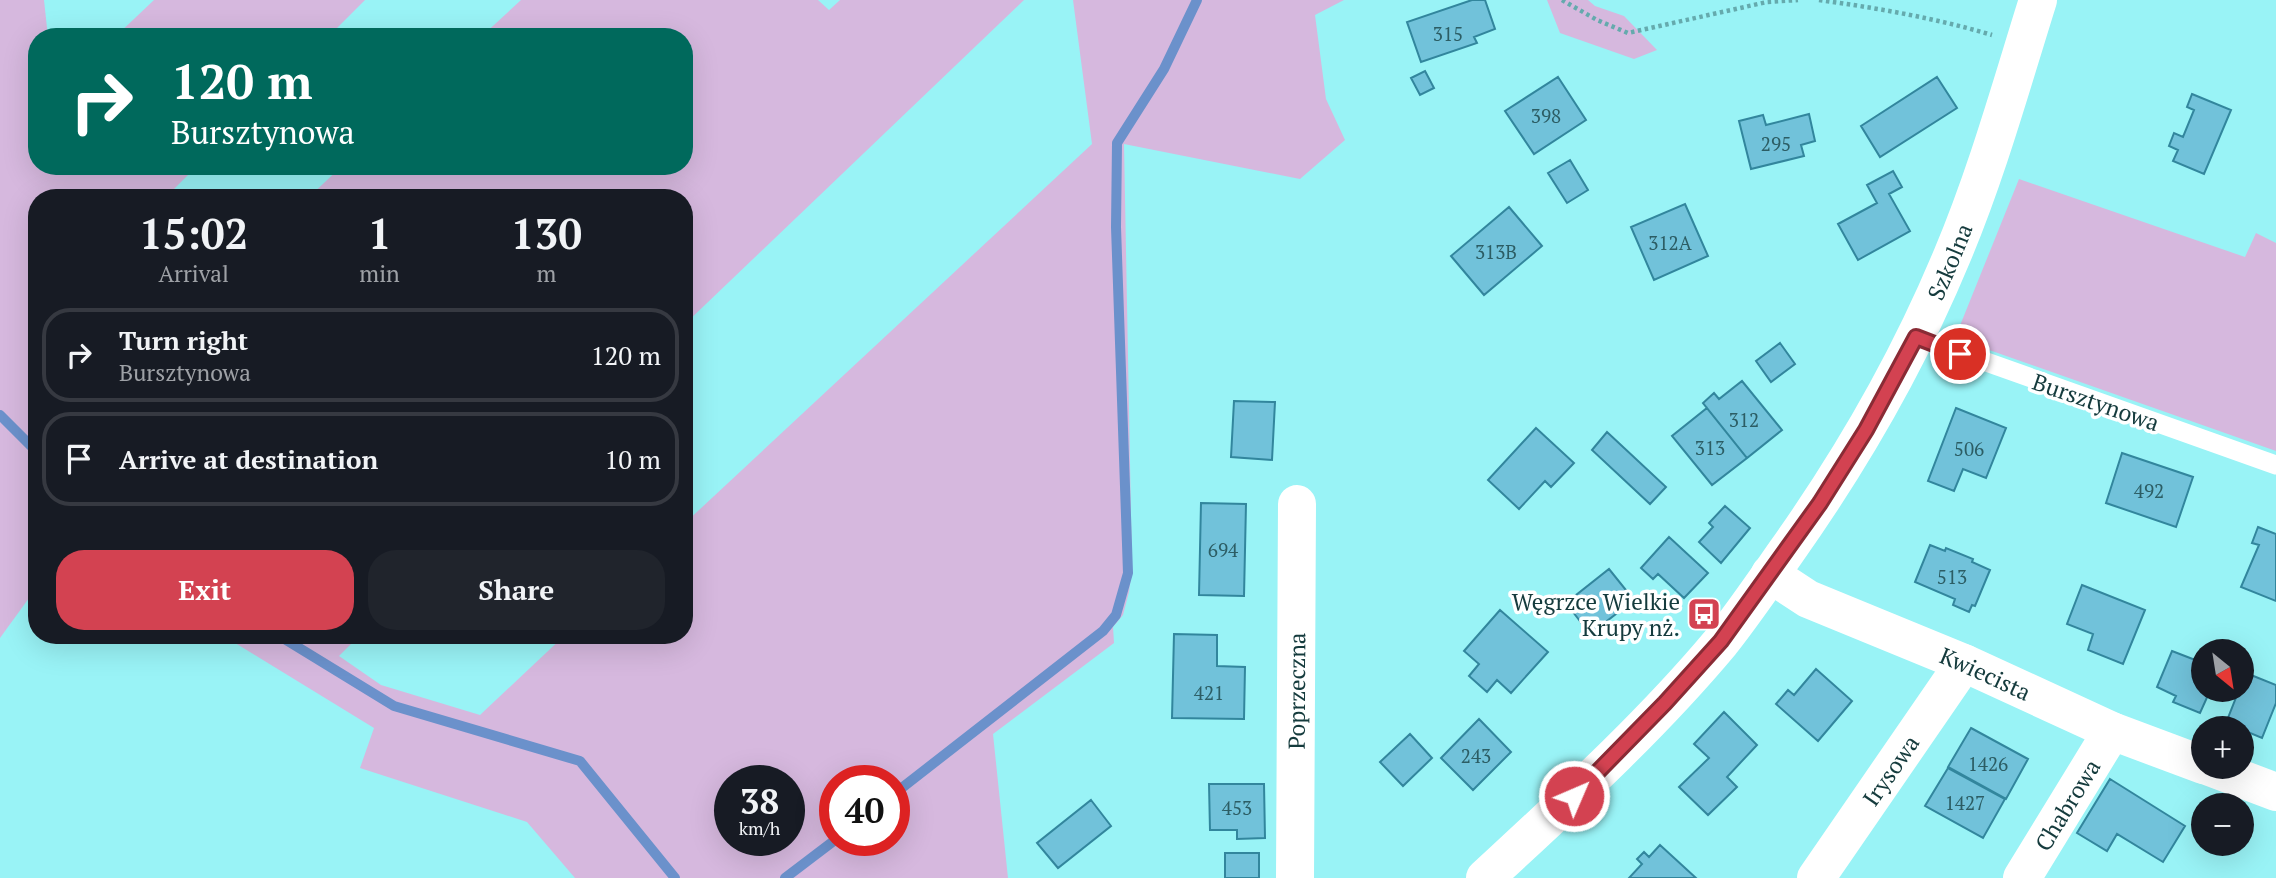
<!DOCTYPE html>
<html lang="en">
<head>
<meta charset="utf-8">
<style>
	:root { --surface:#171b24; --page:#20242c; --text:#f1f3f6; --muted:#9ea1a6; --line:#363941; --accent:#d34251 }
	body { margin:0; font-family:"PT Serif",serif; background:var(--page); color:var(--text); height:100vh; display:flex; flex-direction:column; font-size:26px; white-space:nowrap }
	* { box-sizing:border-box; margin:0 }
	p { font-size:23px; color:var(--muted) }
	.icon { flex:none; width:38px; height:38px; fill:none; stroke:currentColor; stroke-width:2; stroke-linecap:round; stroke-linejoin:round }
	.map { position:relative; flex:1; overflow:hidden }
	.details { position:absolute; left:28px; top:189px; width:665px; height:455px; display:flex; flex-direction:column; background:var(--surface); border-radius:28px; box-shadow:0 7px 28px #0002 }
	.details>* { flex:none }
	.top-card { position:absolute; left:28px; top:28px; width:665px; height:147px; border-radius:28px; box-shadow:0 7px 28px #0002; background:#00695c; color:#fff; overflow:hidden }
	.needle { width:46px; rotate:150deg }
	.buttons { position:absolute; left:2191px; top:639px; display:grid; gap:14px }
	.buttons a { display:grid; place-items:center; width:63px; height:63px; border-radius:50%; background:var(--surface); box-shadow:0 7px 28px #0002; font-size:35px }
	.speed { position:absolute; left:714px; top:765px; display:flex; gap:14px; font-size:35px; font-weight:700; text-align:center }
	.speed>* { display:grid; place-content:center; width:91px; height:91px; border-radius:50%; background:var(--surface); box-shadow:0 7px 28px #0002; line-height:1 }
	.speed small { font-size:18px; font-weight:400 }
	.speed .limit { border:10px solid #d22; background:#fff; color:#111 }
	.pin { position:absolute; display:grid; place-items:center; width:60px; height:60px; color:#fff; margin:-30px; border:4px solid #fff; border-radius:50%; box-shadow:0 2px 7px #0007 }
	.me { position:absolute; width:77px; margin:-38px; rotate:45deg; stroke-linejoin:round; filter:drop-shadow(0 0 5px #0008) }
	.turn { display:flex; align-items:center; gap:24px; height:147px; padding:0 28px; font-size:32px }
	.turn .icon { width:91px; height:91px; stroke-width:2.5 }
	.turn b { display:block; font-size:49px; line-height:60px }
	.eta { display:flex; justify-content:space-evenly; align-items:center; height:119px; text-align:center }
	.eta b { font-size:42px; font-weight:700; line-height:49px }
	.button { display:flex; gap:14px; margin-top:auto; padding:14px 28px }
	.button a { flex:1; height:80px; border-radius:28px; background:var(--accent); color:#fff; font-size:28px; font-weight:700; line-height:80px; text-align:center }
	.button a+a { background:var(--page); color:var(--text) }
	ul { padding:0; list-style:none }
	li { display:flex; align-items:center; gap:21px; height:94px; margin:0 14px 10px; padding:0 14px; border:4px solid var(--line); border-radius:28px }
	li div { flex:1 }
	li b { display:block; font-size:26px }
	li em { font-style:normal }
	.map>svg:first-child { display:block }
	.green { fill:#d6b8de; fill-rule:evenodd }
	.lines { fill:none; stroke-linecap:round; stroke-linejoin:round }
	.stream { stroke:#6b91cb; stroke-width:10 }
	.building { fill:#71c2da; stroke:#32869d; stroke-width:2 }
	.path { stroke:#65aaad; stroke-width:4.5; stroke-dasharray:3.5 3.5; stroke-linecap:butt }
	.service { stroke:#fff; stroke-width:19 }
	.minor { stroke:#fff; stroke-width:38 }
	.tertiary { stroke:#fff; stroke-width:38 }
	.route-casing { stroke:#892b35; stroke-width:18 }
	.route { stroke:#d34251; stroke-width:12 }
	.labels { text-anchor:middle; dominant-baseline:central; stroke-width:7; stroke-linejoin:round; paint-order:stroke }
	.number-label { font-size:19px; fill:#2c5d64 }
	.street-label { font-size:23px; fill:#153b3d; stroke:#fff }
	.poi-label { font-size:23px; fill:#153b3d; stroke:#fff; text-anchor:end }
</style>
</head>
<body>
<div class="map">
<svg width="2276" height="878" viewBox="0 0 2276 878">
	<rect width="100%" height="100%" fill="#99f3f6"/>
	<path class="green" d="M0,0H44L48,37H37V166H197L165,198H37V587L0,638Z
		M154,0H365L328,37H115Z
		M521,0H818L829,10L840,0H1024L684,325V198H308L342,166H684V37H481Z
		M1073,0H1344L1315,15L1326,99L1345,140L1300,179L1124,144L1132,569L1129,592L1123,615L1113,627L1114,643L993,734L1008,878H575L527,822L360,768L374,728L222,635H360L339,656L381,685L480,715L565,635H684V524L1092,144ZM730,780H789V840H730ZM835,780H894V840H835Z
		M1547,0H1588L1595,6L1624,16L1657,50L1634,59L1560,33Z
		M2019,179L2245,257L2256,233L2276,243V451L1955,338Z"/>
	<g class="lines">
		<path class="stream" d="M0,415L37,452
			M278,635L394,706L580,761L675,878
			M894,794L1103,631L1116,615L1128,573L1116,227L1117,143L1164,69L1197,0
			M785,878L835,840"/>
	</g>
	<path class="building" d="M1472,0H1485L1495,29L1474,37L1477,43L1421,62L1407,22Z
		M1425,71L1434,88L1420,95L1411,78Z
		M1558,77L1586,120L1534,154L1505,111Z
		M1937,77L1957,108L1880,157L1861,126Z
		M2192,94L2231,110L2204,174L2173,161L2178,150L2169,146L2174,133L2183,137L2194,110L2187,107Z
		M1809,114L1815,141L1801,145L1804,156L1751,169L1739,121L1763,115L1766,125Z
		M1570,160L1588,190L1567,203L1548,173Z
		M1893,171L1902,187L1889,194L1910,231L1858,260L1838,224L1877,203L1867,185Z
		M1685,204L1708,256L1654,280L1631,227Z
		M1509,207L1542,246L1484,295L1451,256Z
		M1780,343L1795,364L1771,382L1756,361Z
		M1742,381L1782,430L1747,458L1703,403L1714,393L1719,399Z
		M1234,401L1275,402L1272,460L1231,457Z
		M1707,408L1747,458L1712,485L1672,436Z
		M1956,408L2006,428L1986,478L1963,469L1954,491L1928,481Z
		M1536,428L1574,463L1551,487L1545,481L1519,509L1488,480Z
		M1607,432L1666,487L1650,504L1592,450Z
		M2122,453L2193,477L2176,527L2106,503Z
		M1201,503L1246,504L1244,596L1199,595Z
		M1725,506L1750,528L1721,563L1699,542L1713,527L1709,523Z
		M2258,527L2276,534V601L2241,587L2259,545L2252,543Z
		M1669,537L1708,573L1684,598L1658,574L1653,579L1641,568Z
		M1930,545L1945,551L1946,548L1973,559L1972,562L1990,570L1975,606L1972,605L1969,612L1953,605L1955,599L1915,582Z
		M1609,569L1634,600L1590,634L1566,603Z
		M2082,585L2145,610L2123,664L2088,650L2093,634L2067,624Z
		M1500,610L1548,652L1511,693L1497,680L1487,692L1469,676L1479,664L1464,651Z
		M1174,634L1217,635V666L1245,667L1244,719L1172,718Z
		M2172,651L2203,663V679L2199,689L2209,693L2200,713L2173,702L2176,696L2157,687Z
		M1816,669L1852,701L1818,741L1776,704L1788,690L1794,695Z
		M2246,673L2276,685V703L2262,738L2226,723L2239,690H2242Z
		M1724,712L1757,745L1727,777L1737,787L1708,815L1679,787L1709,758L1694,744Z
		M1479,719L1511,752L1473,790L1441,758Z
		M1971,728L2028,759L2006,799L1948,767Z
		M1410,734L1432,758L1403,786L1380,762Z
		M1948,768L2005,799L1983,838L1925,806Z
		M2110,779L2185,826L2163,862L2117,834L2107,851L2077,833Z
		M1209,784H1264L1265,838L1237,839V830H1210Z
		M1091,800L1111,826L1058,868L1037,843Z
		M1660,845L1696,878H1629L1642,864L1637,859L1644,852L1649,857Z
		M1225,853H1259V878H1225Z"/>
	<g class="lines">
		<path class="path" d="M1562,0L1597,20L1628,33L1767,2L1798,0
			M1819,0C1877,8 1935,18 1992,35"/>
		<path class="service" d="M1916,337L2276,465"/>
		<g class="minor">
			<path id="s1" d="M1770,574L1808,599L1964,663L2112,731L2203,765"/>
			<path d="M2207,766L2276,792"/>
			<path id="s2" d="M1295,878L1297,504"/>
			<path id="s3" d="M1816,878L1964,663"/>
			<path id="s4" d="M2022,878L2112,731"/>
		</g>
		<path class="tertiary" id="s5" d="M1485,878C1566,803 1650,727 1721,642C1744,613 1765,582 1786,552C1852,459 1908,362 1952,256C1987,173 2011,86 2038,0"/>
	</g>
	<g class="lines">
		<defs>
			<path id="route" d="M1574,796L1665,703L1721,641L1820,503L1866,430L1916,337L1960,354"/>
		</defs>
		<use href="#route" class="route-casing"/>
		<use href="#route" class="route"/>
	</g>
	<defs>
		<symbol id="bus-square" viewBox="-11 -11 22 22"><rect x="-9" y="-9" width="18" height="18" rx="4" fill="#d34251" stroke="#fff"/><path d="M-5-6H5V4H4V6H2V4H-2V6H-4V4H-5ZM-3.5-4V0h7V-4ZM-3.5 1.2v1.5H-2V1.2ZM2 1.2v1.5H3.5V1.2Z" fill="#fff"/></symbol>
	</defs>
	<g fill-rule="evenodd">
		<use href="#bus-square" x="1685" y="595" width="38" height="38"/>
	</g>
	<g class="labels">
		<g class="number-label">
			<text x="1448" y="33">315</text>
			<text x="1546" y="115">398</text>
			<text x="1776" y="143">295</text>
			<text x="1670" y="242">312A</text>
			<text x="1496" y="251">313B</text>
			<text x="1744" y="419">312</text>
			<text x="1710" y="447">313</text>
			<text x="1969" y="448">506</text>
			<text x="2149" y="490">492</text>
			<text x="1223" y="549">694</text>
			<text x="1952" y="576">513</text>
			<text x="1209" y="692">421</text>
			<text x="1476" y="755">243</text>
			<text x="1988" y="763">1426</text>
			<text x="1965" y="802">1427</text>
			<text x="1237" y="807">453</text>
		</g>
		<g class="street-label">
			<text stroke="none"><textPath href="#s5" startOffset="779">Szkolna</textPath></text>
			<text transform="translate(2096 402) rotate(19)">Bursztynowa</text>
			<text stroke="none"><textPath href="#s1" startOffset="238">Kwiecista</textPath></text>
			<text stroke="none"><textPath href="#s2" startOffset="187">Poprzeczna</textPath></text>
			<text stroke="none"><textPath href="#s3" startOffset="131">Irysowa</textPath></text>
			<text stroke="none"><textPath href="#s4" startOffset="86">Chabrowa</textPath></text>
		</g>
		<g class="poi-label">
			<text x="1680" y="601">Węgrzce Wielkie<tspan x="1680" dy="26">Krupy nż.</tspan></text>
		</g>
	</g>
</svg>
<div class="buttons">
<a><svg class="needle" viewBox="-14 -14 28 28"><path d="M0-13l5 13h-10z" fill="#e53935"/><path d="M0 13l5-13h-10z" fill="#9ea1a6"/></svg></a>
<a>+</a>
<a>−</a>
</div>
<div class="speed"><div>38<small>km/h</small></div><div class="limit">40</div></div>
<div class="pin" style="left:1960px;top:354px;background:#d93025"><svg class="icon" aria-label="arrive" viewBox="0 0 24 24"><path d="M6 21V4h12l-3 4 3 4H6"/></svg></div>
<svg class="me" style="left:1574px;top:796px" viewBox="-20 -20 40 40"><circle r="17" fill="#d34251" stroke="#fff" stroke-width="3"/><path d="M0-11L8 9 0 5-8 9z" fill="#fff"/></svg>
<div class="top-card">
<div class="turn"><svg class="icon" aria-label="right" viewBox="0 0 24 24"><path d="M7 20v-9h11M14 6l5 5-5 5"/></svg><div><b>120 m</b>Bursztynowa</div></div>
</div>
<section class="details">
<div class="eta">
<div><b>15:02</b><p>Arrival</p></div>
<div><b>1</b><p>min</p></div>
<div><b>130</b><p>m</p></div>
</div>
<ul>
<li><svg class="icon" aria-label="right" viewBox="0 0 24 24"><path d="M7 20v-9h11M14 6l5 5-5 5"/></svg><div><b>Turn right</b><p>Bursztynowa</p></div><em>120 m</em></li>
<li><svg class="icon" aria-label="arrive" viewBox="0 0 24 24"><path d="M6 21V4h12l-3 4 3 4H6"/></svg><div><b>Arrive at destination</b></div><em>10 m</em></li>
</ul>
<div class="button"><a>Exit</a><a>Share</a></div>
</section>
</div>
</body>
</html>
